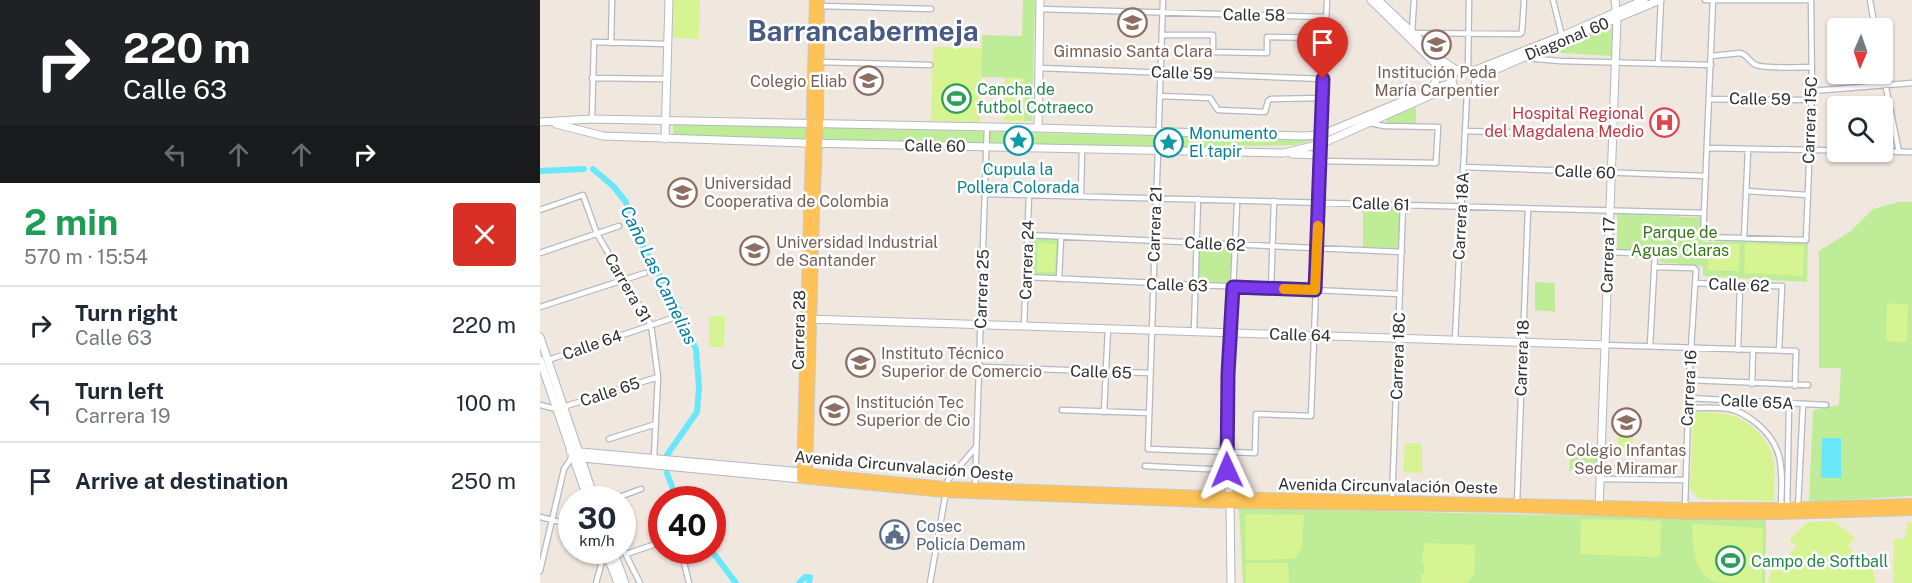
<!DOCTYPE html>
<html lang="en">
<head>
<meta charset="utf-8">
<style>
	:root { --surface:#fff; --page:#f6f6f7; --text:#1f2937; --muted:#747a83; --line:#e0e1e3 }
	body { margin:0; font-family:"Public Sans",sans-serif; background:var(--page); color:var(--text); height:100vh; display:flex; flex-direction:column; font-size:22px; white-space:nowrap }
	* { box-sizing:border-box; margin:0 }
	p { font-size:20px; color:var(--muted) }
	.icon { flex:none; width:33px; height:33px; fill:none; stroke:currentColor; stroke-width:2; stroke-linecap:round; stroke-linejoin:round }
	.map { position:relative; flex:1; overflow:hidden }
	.details { display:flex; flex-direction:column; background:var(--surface); width:540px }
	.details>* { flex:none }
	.hud { background:#202124; color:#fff; overflow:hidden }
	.needle { width:39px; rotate:182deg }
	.fabs { position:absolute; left:1287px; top:18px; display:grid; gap:12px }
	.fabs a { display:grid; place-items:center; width:66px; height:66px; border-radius:6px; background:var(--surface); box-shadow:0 2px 4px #0004; font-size:30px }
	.speed { position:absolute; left:18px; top:486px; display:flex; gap:12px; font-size:30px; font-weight:700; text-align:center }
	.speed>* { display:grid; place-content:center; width:78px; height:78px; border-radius:50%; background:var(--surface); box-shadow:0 2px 4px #0004; line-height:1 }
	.speed small { font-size:15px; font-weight:400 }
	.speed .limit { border:9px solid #d22; background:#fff; color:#111 }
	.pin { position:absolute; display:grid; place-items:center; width:51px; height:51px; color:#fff; margin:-62px -26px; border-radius:50% 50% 50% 0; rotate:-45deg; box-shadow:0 0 6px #0007 }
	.pin .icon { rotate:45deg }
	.me { position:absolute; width:66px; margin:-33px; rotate:359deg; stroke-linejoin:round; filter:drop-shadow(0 0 4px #0008) }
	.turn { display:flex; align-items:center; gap:21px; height:126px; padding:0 24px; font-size:27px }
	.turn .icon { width:78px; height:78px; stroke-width:2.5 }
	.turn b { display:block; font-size:42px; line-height:51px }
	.lanes { display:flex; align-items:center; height:57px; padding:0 24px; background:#0003; justify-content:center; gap:30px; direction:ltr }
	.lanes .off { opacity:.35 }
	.round { display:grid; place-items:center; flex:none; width:63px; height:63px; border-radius:6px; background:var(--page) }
	.head { display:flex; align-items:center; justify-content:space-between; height:102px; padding:0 24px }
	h1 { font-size:36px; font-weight:700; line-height:45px; color:#1e9e55 }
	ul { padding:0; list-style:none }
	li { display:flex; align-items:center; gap:18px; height:78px; padding:0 24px; border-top:2px solid var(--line) }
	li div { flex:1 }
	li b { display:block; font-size:22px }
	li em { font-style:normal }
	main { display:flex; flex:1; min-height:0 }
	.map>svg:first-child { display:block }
	.green { fill:#bfec97 }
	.pitch { fill:#d7f492 }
	.water { fill:#69e8fc }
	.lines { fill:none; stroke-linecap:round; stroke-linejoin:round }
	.canal { stroke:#69e8fc; stroke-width:6 }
	.street-casing { stroke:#b3b8c2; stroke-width:7 }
	.secondary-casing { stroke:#b3b8c2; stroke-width:9 }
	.primary-casing { stroke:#c9c9c9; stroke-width:10 }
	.street { stroke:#fff; stroke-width:4.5 }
	.secondary { stroke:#fff; stroke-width:7 }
	.primary { stroke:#ffc256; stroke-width:8 }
	.route-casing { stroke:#51269a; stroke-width:15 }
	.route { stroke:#7c3aed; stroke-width:10 }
	.slow { stroke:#f59e0b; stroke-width:10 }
	.labels { text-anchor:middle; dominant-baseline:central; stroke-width:5; stroke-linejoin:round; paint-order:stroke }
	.street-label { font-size:16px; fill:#2e2e2e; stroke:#fff }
	.education-label { font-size:16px; fill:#785e54; stroke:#fff; text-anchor:start }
	.leisure-label { font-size:16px; fill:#27864d; stroke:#fff; text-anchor:start }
	.health-label { font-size:16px; fill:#be3a42; stroke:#fff; text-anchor:end }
	.culture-label { font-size:16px; fill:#0d838f; stroke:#fff; text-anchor:start }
	.park-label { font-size:16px; fill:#347613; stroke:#fff }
	.service-label { font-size:16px; fill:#4e5e75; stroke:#fff; text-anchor:start }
	.water-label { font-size:18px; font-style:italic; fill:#027ea0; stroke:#fff }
	.town-label { font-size:28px; font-weight:bold; fill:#485b85; stroke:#fff }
</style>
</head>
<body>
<main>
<section class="details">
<div class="hud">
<div class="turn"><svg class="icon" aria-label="right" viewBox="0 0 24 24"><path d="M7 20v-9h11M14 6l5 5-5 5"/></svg><div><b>220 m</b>Calle 63</div></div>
<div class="lanes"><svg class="icon off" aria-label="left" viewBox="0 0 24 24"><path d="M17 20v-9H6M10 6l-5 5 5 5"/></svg><svg class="icon off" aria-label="ahead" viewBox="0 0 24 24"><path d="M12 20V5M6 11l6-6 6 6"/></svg><svg class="icon off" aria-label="ahead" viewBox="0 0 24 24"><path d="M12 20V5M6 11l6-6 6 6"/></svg><svg class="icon" aria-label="right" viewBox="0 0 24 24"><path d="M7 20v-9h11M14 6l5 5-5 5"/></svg></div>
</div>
<div class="head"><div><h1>2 min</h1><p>570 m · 15:54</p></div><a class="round" style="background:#d93025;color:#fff"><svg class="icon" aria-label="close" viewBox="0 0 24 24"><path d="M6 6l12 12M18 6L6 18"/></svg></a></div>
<ul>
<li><svg class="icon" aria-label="right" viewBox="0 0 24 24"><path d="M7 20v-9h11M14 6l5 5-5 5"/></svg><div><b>Turn right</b><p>Calle 63</p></div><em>220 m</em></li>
<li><svg class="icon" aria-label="left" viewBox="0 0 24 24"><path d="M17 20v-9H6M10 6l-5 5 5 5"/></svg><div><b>Turn left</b><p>Carrera 19</p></div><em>100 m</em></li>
<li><svg class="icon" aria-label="arrive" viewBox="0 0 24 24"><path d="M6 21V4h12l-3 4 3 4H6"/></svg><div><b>Arrive at destination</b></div><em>250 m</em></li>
</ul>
</section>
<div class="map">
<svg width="1372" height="583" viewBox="0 0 1372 583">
	<rect width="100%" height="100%" fill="#f0e7df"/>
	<path class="green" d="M483,0H495L492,121H484L485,78L441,77L442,35L482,36Z
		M1072,23V56L1006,52Z
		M876,104V126L846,124L847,118Z
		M133,124L775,140L756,145L618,148L133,138Z
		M1358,202H1372V496L1269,502L1273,410L1299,405L1301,368H1279V251L1311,231L1333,209Z
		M823,204L862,205L860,248L823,247Z
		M1077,213L1165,218L1164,242L1268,240L1267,282L1163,276V266L1120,262L1119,252L1077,250Z
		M491,238L520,239L518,277L489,275Z
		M657,245H692L690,283L656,282Z
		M995,282L1015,283V312L995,310Z
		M1031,454L1057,456L1056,471H1029Z
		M699,508L1226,520L1225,583H703Z"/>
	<path class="pitch" d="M134,0H160L159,39L133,38Z
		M393,47L441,48L440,122L391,121Z
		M465,78H485L484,121H464Z
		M498,243L516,244L515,272H497Z
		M1205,243L1264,246L1263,276L1204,273Z
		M1169,244H1200L1199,271L1168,270Z
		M1347,303L1368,305L1367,342L1346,341Z
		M169,316H185L184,347H169Z
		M1153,412C1164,413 1176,412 1187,414C1206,417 1229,439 1233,458C1236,472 1234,488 1234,501L1159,499L1150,489Z
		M1078,428H1093L1092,453H1077Z
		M865,443L882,444V473L863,472Z
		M705,514L764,515L762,548L754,559L706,560Z
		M1041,519L1121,521L1120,557L1040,554Z
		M1294,521L1315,538L1308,546L1332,568L1336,583H1228L1231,572L1257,546L1249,540L1268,522Z
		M1367,522H1372V583H1353L1354,539L1365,538Z
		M1152,524L1223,528L1222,583C1210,583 1184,583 1175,582C1152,573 1153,545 1152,524Z
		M885,543L935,545V573L927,583H881V574L886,575L884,572V564L881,563Z
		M705,563H748L749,583H706Z"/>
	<path class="water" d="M1282,438H1301V478H1281Z"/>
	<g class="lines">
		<path class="canal" d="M53,169L73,186L86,202L92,223L98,238L135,302L156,349L159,387L157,412L127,455
			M0,171L44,169
			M127,473L137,500
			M171,550L196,583
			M259,583L265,577H270L269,583"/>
		<defs>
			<path id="street" d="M623,0L608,449L715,453L716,414L771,416L787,0
				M874,0L872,33L980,34L982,32L984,0
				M1013,0L1022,36
				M1165,0H1271
				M1173,0L1163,237L1266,240L1272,91L1271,0
				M1330,0L1335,28
				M280,6L391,9
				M499,9L786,17
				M622,35H673V52L727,53V37L785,38
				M71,43L72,0
				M1171,56L1200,53C1208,55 1209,62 1216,65C1226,69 1259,67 1272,67
				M985,58L1020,61L1171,65
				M279,62L390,65
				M1118,64L1121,0
				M500,68L783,79
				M928,68L929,0
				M1342,68L1359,152
				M52,78L126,79
				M1272,91L1372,83
				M620,96L670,98L678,110L725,112L728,101L731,99L783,98
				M1170,99L1271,100
				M52,119L54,42L128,44
				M925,131L1073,135
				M1168,148L1372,152
				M780,161L896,163L898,127L844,126L830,123
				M923,167L1166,176
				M1206,191L1267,195
				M446,194L1164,213
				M541,196L542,149
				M0,210L43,195L57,234L111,325L118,377L114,457
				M487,235L862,252
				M1204,238L1208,150
				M1069,252L1115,254L1110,346
				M0,253L79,226
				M1114,267L1154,268L1156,270L1149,380L1145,507
				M486,277L860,294
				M519,279L521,237
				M1156,283L1200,286H1242L1239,350
				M731,289L734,201
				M0,307L105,273
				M484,326L489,195
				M654,331L658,199
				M691,332L697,205
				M915,340L927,92
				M1065,345L1256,351L1255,386
				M1198,350L1200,286
				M8,360L130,319
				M439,367L610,373
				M1149,380L1268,385
				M1212,384L1213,350
				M1148,398L1286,405
				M0,405L16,409
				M23,407L118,377
				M1148,408C1161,408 1177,407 1190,409C1200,411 1207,416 1215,422C1246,446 1242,472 1241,507
				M522,410L609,413
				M564,412L568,328
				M69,439L116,424
				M605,466L687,470
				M1060,479L1145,480
				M435,488L447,127
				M71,500L101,489
				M852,502L863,205
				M977,503L988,209
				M1258,507L1263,404
				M1247,515L1249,403
				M0,517L32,525
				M82,547L100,583
				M141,550L149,583
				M86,554L122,542
				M0,571L24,469L32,457
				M56,583L65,551
				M390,583L408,480L436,447"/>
			<path id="secondary" d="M831,0L911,79
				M838,0L900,59L916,70
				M912 80a12 12 0 1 1 24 0a12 12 0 1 1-24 0Z
				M933,71L1022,36L1104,0
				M936,80L946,74L982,58L1120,0
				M892,89L896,80V65
				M0,122L52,119L498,128L763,136L781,135L892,89L912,83
				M16,124L63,136L264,143L744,153L781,144L898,92L907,89L917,90
				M498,128L500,0
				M125,139L129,0
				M752,154L780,155
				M267,319L1065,345
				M691,332L686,451L690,504L691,583
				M0,337L55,500
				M0,360L48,500
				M30,451L262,472
				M32,457L261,479
				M1059,510L1077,18L1075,0
				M65,550L78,583
				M73,550L85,583"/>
			<path id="primary" d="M274,0L261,479L404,493L690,504L977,508L1146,515H1242L1372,511
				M262,472L405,486L725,497L1145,507H1241L1372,503
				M268,475L275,212L279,120L280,0"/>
		</defs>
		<use href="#street" class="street-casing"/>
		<use href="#secondary" class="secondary-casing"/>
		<use href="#primary" class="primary-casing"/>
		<use href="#street" class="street"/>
		<use href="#secondary" class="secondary"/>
		<use href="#primary" class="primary"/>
	</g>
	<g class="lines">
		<defs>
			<path id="route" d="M687,470L688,374L693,287L775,290L783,79"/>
		</defs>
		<use href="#route" class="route-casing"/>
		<use href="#route" class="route"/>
		<path class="slow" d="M744,289L775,290L778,226"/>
	</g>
	<defs>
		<symbol id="school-ring" viewBox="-11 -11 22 22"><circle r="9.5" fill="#fff" stroke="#8d6e63" stroke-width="1.5"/><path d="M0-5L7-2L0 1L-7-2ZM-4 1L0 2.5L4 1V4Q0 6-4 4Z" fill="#8d6e63"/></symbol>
		<symbol id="stadium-ring" viewBox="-11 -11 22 22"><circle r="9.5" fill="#fff" stroke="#2e9e5b" stroke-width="1.5"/><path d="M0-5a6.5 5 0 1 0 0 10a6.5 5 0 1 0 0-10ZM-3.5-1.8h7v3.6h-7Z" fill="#2e9e5b"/></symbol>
		<symbol id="hospital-ring" viewBox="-11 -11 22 22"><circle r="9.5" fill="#fff" stroke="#e0444e" stroke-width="1.5"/><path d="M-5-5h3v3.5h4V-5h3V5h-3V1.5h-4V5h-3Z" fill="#e0444e"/></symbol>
		<symbol id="sight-ring" viewBox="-11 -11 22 22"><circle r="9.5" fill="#fff" stroke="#0f9aa8" stroke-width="1.5"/><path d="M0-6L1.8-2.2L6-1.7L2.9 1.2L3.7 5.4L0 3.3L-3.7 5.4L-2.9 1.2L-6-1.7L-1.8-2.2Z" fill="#0f9aa8"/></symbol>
		<symbol id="university-ring" viewBox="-11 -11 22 22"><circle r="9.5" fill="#fff" stroke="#8d6e63" stroke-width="1.5"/><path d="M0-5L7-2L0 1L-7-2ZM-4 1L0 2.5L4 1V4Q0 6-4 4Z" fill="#8d6e63"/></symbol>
		<symbol id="civic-ring" viewBox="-11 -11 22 22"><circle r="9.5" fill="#fff" stroke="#5c6f8a" stroke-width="1.5"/><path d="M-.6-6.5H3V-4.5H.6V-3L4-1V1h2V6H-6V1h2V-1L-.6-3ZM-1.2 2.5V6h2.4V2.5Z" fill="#5c6f8a"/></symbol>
	</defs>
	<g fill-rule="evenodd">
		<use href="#school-ring" x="576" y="6" width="33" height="33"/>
		<use href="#school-ring" x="880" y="28" width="33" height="33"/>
		<use href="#school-ring" x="312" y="64" width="33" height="33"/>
		<use href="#stadium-ring" x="400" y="82" width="33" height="33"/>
		<use href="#hospital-ring" x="1108" y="106" width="33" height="33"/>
		<use href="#sight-ring" x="462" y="124" width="33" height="33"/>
		<use href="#sight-ring" x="612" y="126" width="33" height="33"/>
		<use href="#university-ring" x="126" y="176" width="33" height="33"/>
		<use href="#university-ring" x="198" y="234" width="33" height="33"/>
		<use href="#university-ring" x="304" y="346" width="33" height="33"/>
		<use href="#school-ring" x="278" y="394" width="33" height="33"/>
		<use href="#school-ring" x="1070" y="406" width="33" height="33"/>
		<use href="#civic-ring" x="338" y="518" width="33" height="33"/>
		<use href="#stadium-ring" x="1174" y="544" width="33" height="33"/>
	</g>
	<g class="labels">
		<g class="street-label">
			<text transform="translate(714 15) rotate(1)">Calle 58</text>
			<text transform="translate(1027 39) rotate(-22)">Diagonal 60</text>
			<text transform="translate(642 73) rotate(2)">Calle 59</text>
			<text transform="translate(1220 99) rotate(1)">Calle 59</text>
			<text transform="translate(1270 120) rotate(-88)">Carrera 15C</text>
			<text transform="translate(395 146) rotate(1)">Calle 60</text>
			<text transform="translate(1045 172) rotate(2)">Calle 60</text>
			<text transform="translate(841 204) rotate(2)">Calle 61</text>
			<text transform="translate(921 216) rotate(-87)">Carrera 18A</text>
			<text transform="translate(615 224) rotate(-88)">Carrera 21</text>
			<text transform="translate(675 244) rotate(3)">Calle 62</text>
			<text transform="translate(1068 255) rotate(-88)">Carrera 17</text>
			<text transform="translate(487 260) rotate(-88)">Carrera 24</text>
			<text transform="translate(637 285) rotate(2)">Calle 63</text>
			<text transform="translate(1199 285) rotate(2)">Calle 62</text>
			<text transform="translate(88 288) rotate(60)">Carrera 31</text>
			<text transform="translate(442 289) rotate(-88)">Carrera 25</text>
			<text transform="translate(259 330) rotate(-89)">Carrera 28</text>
			<text transform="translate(760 335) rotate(2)">Calle 64</text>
			<text transform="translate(52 345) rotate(-19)">Calle 64</text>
			<text transform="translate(858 356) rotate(-88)">Carrera 18C</text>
			<text transform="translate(982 358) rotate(-88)">Carrera 18</text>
			<text transform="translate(561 372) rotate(2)">Calle 65</text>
			<text transform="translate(1149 388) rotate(-87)">Carrera 16</text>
			<text transform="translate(70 392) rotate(-18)">Calle 65</text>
			<text transform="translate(1217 402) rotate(3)">Calle 65A</text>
			<text transform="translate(364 466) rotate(5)">Avenida Circunvalación Oeste</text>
			<text transform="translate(848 486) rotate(1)">Avenida Circunvalación Oeste</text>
		</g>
		<g class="education-label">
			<text x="593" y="51" text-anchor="middle">Gimnasio Santa Clara</text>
			<text x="897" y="72" text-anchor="middle">Institución Peda<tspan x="897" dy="18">María Carpentier</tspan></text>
			<text x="307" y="81" text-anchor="end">Colegio Eliab</text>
			<text x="164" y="183">Universidad<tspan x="164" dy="18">Cooperativa de Colombia</tspan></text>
			<text x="236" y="242">Universidad Industrial<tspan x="236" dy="18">de Santander</tspan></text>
			<text x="341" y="353">Instituto Técnico<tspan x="341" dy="18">Superior de Comercio</tspan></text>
			<text x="316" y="402">Institución Tec<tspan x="316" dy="18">Superior de Cio</tspan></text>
			<text x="1086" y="450" text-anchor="middle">Colegio Infantas<tspan x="1086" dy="18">Sede Miramar</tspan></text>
		</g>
		<g class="leisure-label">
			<text x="437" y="89">Cancha de<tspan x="437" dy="18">futbol Cotraeco</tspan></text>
			<text x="1211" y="561">Campo de Softball</text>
		</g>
		<g class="health-label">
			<text x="1104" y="113">Hospital Regional<tspan x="1104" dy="18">del Magdalena Medio</tspan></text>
		</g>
		<g class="culture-label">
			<text x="649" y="133">Monumento<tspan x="649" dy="18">El tapir</tspan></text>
			<text x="478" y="169" text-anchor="middle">Cupula la<tspan x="478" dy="18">Pollera Colorada</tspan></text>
		</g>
		<g class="park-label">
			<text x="1140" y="232">Parque de<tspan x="1140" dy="18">Aguas Claras</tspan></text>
		</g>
		<g class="service-label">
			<text x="376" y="526">Cosec<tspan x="376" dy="18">Policía Demam</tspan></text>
		</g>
		<g class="water-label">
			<text transform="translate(119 275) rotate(64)">Caño Las Camelias</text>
		</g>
		<g class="town-label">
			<text x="323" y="30">Barrancabermeja</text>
		</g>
	</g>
</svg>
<div class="fabs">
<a><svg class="needle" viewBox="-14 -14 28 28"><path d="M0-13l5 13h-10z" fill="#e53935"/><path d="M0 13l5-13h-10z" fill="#747a83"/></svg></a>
<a><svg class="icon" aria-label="search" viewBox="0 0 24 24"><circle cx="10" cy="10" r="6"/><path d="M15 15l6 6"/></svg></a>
</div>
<div class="speed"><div>30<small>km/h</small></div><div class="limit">40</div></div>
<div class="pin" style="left:783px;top:79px;background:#d93025"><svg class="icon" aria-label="arrive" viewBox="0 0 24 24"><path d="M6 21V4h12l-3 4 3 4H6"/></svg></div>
<svg class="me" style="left:687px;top:470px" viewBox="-20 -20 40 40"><path d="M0-17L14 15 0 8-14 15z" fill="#7c3aed" stroke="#fff" stroke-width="4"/></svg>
</div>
</main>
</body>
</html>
